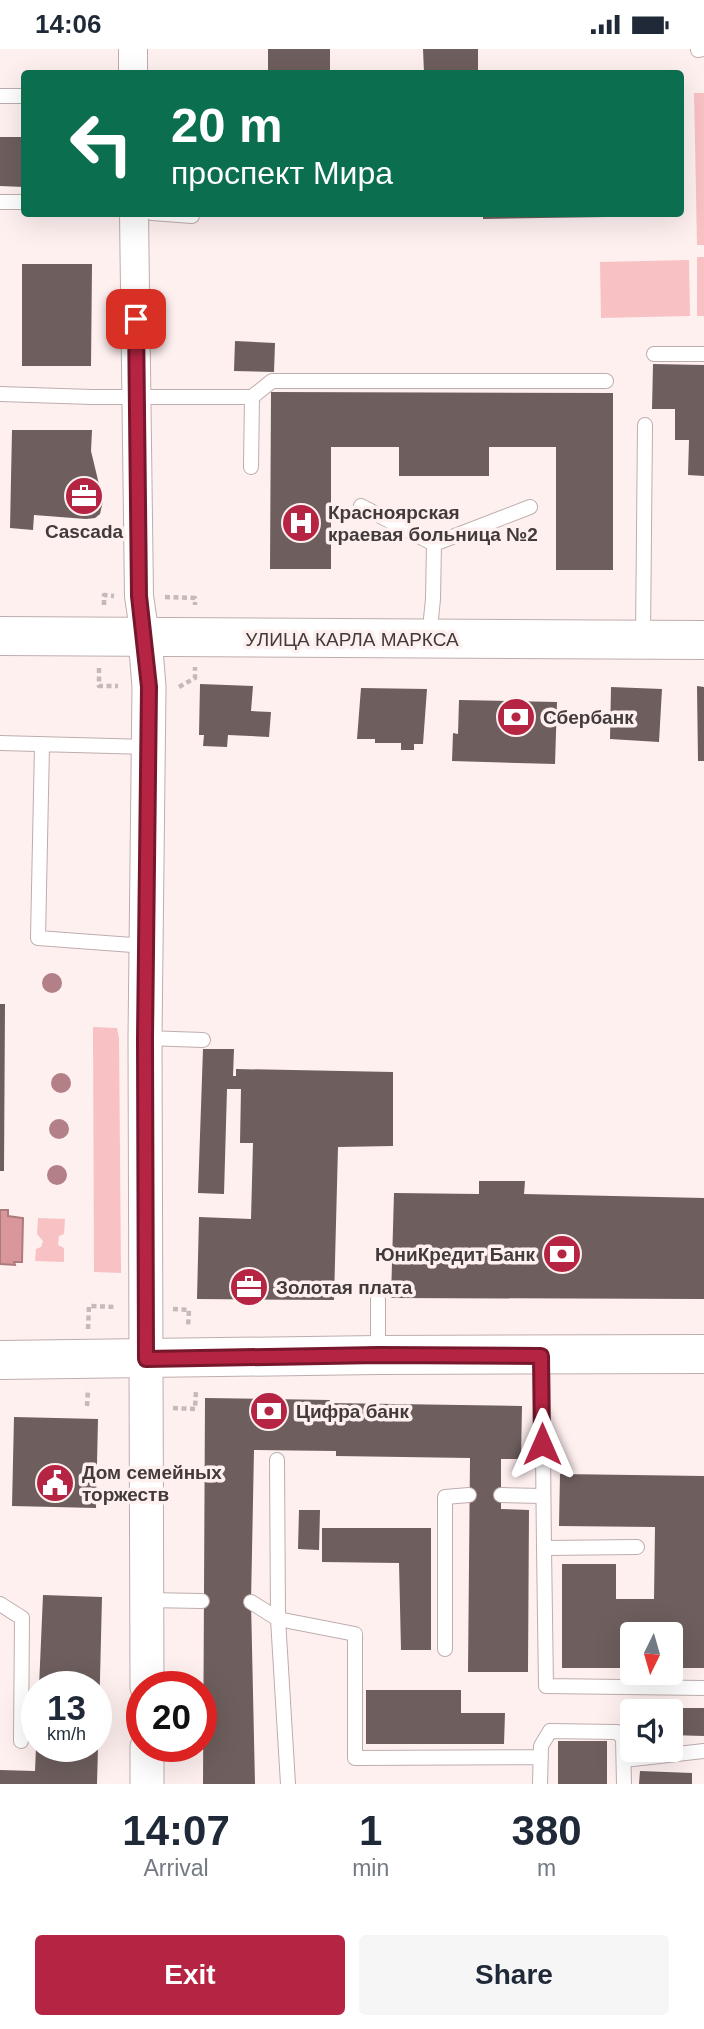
<!DOCTYPE html>
<html lang="en">
<head>
<meta charset="utf-8">
<style>
	:root { --surface:#fff; --page:#f6f6f7; --text:#1f2937; --muted:#747a83; --accent:#b62443 }
	body { margin:0; font-family:Arial,sans-serif; background:var(--page); color:var(--text); height:100vh; display:flex; flex-direction:column; font-size:26px; white-space:nowrap }
	* { box-sizing:border-box; margin:0 }
	p { font-size:23px; color:var(--muted) }
	.icon { flex:none; width:38px; height:38px; fill:none; stroke:currentColor; stroke-width:2; stroke-linecap:round; stroke-linejoin:round }
	.map { position:relative; height:1735px; overflow:hidden }
	.panel { display:flex; flex-direction:column; background:var(--surface); flex:1 }
	.panel>* { flex:none }
	.banner { position:absolute; left:21px; top:21px; width:663px; height:147px; border-radius:7px; box-shadow:0 7px 28px #0002; background:#0b6e4f; color:#fff; overflow:hidden }
	.needle { width:46px; rotate:185deg }
	.buttons { position:absolute; left:620px; top:1573px; display:grid; gap:14px }
	.buttons a { display:grid; place-items:center; width:63px; height:63px; border-radius:7px; background:var(--surface); box-shadow:0 7px 28px #0002; font-size:35px }
	.speed { position:absolute; left:21px; top:1622px; display:flex; gap:14px; font-size:35px; font-weight:700; text-align:center }
	.speed>* { display:grid; place-content:center; width:91px; height:91px; border-radius:50%; background:var(--surface); box-shadow:0 7px 28px #0002; line-height:1 }
	.speed small { font-size:18px; font-weight:400 }
	.speed .limit { border:10px solid #d22; background:#fff; color:#111 }
	.pin { position:absolute; display:grid; place-items:center; width:60px; height:60px; color:#fff; margin:-30px; border-radius:14px; box-shadow:0 4px 10px #0006 }
	.me { position:absolute; width:77px; margin:-38px; rotate:0deg; stroke-linejoin:round; filter:drop-shadow(0 0 5px #0008) }
	.turn { display:flex; align-items:center; gap:24px; height:147px; padding:0 35px; font-size:32px }
	.turn .icon { width:91px; height:91px; stroke-width:2.5 }
	.turn b { display:block; font-size:49px; line-height:60px }
	.eta { display:flex; justify-content:space-evenly; align-items:center; height:119px; text-align:center }
	.eta b { font-size:42px; font-weight:800; line-height:49px }
	.button { display:flex; gap:14px; margin-top:auto; padding:14px 35px }
	.button a { flex:1; height:80px; border-radius:7px; background:var(--accent); color:#fff; font-size:28px; font-weight:800; line-height:80px; text-align:center }
	.button a+a { background:var(--page); color:var(--text) }
	.status { display:flex; justify-content:space-between; align-items:center; height:49px; padding:0 35px; background:var(--surface); direction:ltr }
	.status svg { height:19px; fill:currentColor }
	.map>svg:first-child { display:block }
	.green { fill:#f8c1c4 }
	.water { fill:#da979b; stroke:#ac7b7e; stroke-width:2 }
	.building { fill:#6e5e5e }
	.lines { fill:none; stroke-linecap:round; stroke-linejoin:round }
	.service-casing { stroke:#bfadad; stroke-width:16 }
	.minor-casing { stroke:#bfadad; stroke-width:30 }
	.tertiary-casing { stroke:#bfadad; stroke-width:35 }
	.secondary-casing { stroke:#bfadad; stroke-width:40 }
	.primary-casing { stroke:#bfadad; stroke-width:40 }
	.path { stroke:#c6b9b9; stroke-width:4.5; stroke-dasharray:5 3.5; stroke-linecap:butt }
	.service { stroke:#fff; stroke-width:14 }
	.minor { stroke:#fff; stroke-width:28 }
	.tertiary { stroke:#fff; stroke-width:33 }
	.secondary { stroke:#fff; stroke-width:38 }
	.primary { stroke:#fff; stroke-width:38 }
	.tree { fill:#b38087 }
	.route-casing { stroke:#76172c; stroke-width:18 }
	.route { stroke:#b62443; stroke-width:12 }
	.labels { text-anchor:middle; dominant-baseline:central; stroke-width:7; stroke-linejoin:round; paint-order:stroke }
	.poi-label { font-size:19px; font-weight:bold; fill:#423a3b; stroke:#fff0f0; text-anchor:start }
	.street-label { font-size:19px; fill:#423a3b; stroke:#fff0f0 }
</style>
</head>
<body>
<div class="status"><b>14:06</b><svg viewBox="0 0 49 12"><path d="M0 12V9h3v3zM5 12V6h3v6zM10 12V3h3v9zM15 12V0h3v12zM26 1h20v11H26zM47 4h2v5h-2z"/></svg></div>
<div class="map">
<svg width="704" height="1735" viewBox="0 0 704 1735">
	<rect width="100%" height="100%" fill="#fff0f0"/>
	<path class="green" d="M694,44H704V196H697Z
		M697,208H704V267H697Z
		M689,211L690,267L601,269L600,213Z
		M93,978L117,979L119,989L121,1224L94,1223Z
		M38,1169L65,1170L64,1185L59,1187L58,1196L64,1199V1213L35,1212L36,1200L41,1198L43,1192L37,1185Z"/>
	<path class="water" d="M0,1161H8V1167L23,1169L22,1213H14L15,1216L0,1215Z"/>
	<path class="building" d="M268,0H330V24H268Z
		M423,0H478V24H424Z
		M0,88H24V138L0,137Z
		M483,164H607V168L483,170Z
		M22,215H92L91,317H22Z
		M235,292L275,294L274,323L234,322Z
		M653,315L704,316V427L688,426L689,391H675V360H652Z
		M271,343L613,344V521H556V398H489V427H399V398H331V520H270Z
		M12,381H92L91,402L103,452L100,465L95,469L86,470L34,466L33,481L10,479Z
		M200,635L253,637L251,662L271,663L269,688L228,686L227,698L203,697L204,686H199Z
		M697,637L704,638V712H698Z
		M611,638L662,640L659,693L610,690Z
		M361,639L427,640L423,695H414V701H401V694H375V690H357Z
		M459,651L557,653L555,715L452,712L453,684L458,685Z
		M0,955H5L4,1122H0Z
		M203,1000H234L233,1027H236V1020L393,1023V1097L338,1098L334,1251L197,1250L199,1168L251,1170L253,1094H240L241,1040H227L224,1145L198,1144Z
		M479,1132H525L524,1145L704,1149V1250L391,1249L394,1144L479,1145Z
		M205,1349L330,1351L329,1354L522,1357L521,1410H501V1460L529,1461L528,1623H468L470,1409L336,1407V1402L254,1401L251,1553L255,1735H203Z
		M14,1368L98,1370L96,1459L12,1457Z
		M560,1425L704,1427V1619H670V1586H632V1619H562V1515H616V1550H654L655,1478L559,1477Z
		M299,1461H320L319,1501L298,1500Z
		M322,1479H431V1601H401L399,1514L322,1513Z
		M43,1546L102,1548L99,1671H96V1638H39Z
		M366,1641H461V1664H505L504,1695H366Z
		M647,1659H704V1687L670,1686V1662H647Z
		M558,1692H607V1735H558Z
		M36,1698H98L97,1735H0V1721L35,1722Z
		M640,1722L692,1724V1735H639Z"/>
	<g class="lines">
		<defs>
			<path id="service" d="M698,1L704,0
				M0,47H24
				M0,153H24
				M152,164L192,167
				M654,305H704
				M0,345L92,348H252
				M251,418L252,348L272,332H606
				M361,457L434,495L433,550L429,589
				M434,495L530,458
				M643,589L645,376
				M0,694L148,698
				M42,696L38,889L146,897
				M145,989L203,991
				M378,1249V1303
				M542,1307L544,1499L637,1498
				M277,1411L278,1570L288,1735
				M501,1446L542,1447
				M544,1499L546,1637L704,1639
				M147,1551L202,1552
				M251,1553L278,1570L355,1585V1709L541,1708
				M0,1555L22,1569L21,1692
				M445,1600V1448L469,1446
				M624,1711L704,1702
				M540,1735L541,1697L550,1682L617,1683L623,1689L624,1735"/>
			<path id="minor" d="M133,0V24
				M134,164L139,547L145,588"/>
			<path id="tertiary" d="M145,588L149,638L145,989L147,1638
				M147,1698V1735"/>
			<path id="secondary" d="M0,1311L378,1306L704,1305"/>
			<path id="primary" d="M0,587L704,591"/>
		</defs>
		<use href="#service" class="service-casing"/>
		<use href="#minor" class="minor-casing"/>
		<use href="#tertiary" class="tertiary-casing"/>
		<use href="#secondary" class="secondary-casing"/>
		<use href="#primary" class="primary-casing"/>
		<path class="path" d="M165,548L195,549V556
			M104,556V546L114,547
			M99,619V637H118
			M179,638L195,629V618
			M173,1260L189,1261L188,1278
			M88,1280L89,1257L117,1258
			M87,1357L88,1340
			M173,1359L195,1360L196,1341"/>
		<use href="#service" class="service"/>
		<use href="#minor" class="minor"/>
		<use href="#tertiary" class="tertiary"/>
		<use href="#secondary" class="secondary"/>
		<use href="#primary" class="primary"/>
	</g>
	<g class="tree">
		<circle cx="52" cy="934" r="10"/>
		<circle cx="61" cy="1034" r="10"/>
		<circle cx="59" cy="1080" r="10"/>
		<circle cx="57" cy="1126" r="10"/>
	</g>
	<g class="lines">
		<defs>
			<path id="route" d="M136,270L139,547L149,638L145,989L146,1310L379,1306L541,1307L542,1395"/>
		</defs>
		<use href="#route" class="route-casing"/>
		<use href="#route" class="route"/>
	</g>
	<defs>
		<symbol id="office-disc" viewBox="-11 -11 22 22"><circle r="9.5" fill="#b62443" stroke="#fff0f0"/><path d="M-6-3h4V-5.5h4V-3h4V5H-6ZM-1-4.5V-3h2v-1.5ZM-6 0V1H6V0Z" fill="#fff"/></symbol>
		<symbol id="hospital-disc" viewBox="-11 -11 22 22"><circle r="9.5" fill="#b62443" stroke="#fff0f0"/><path d="M-5-5h3v3.5h4V-5h3V5h-3V1.5h-4V5h-3Z" fill="#fff"/></symbol>
		<symbol id="bank-disc" viewBox="-11 -11 22 22"><circle r="9.5" fill="#b62443" stroke="#fff0f0"/><path d="M-6-4H6V4H-6ZM0-2.3a2.3 2.3 0 1 0 0 4.6a2.3 2.3 0 1 0 0-4.6Z" fill="#fff"/></symbol>
		<symbol id="civic-disc" viewBox="-11 -11 22 22"><circle r="9.5" fill="#b62443" stroke="#fff0f0"/><path d="M-.6-6.5H3V-4.5H.6V-3L4-1V1h2V6H-6V1h2V-1L-.6-3ZM-1.2 2.5V6h2.4V2.5Z" fill="#fff"/></symbol>
	</defs>
	<g fill-rule="evenodd">
		<use href="#office-disc" x="62" y="425" width="44" height="44"/>
		<use href="#hospital-disc" x="279" y="452" width="44" height="44"/>
		<use href="#bank-disc" x="494" y="646" width="44" height="44"/>
		<use href="#bank-disc" x="540" y="1183" width="44" height="44"/>
		<use href="#office-disc" x="227" y="1216" width="44" height="44"/>
		<use href="#bank-disc" x="247" y="1340" width="44" height="44"/>
		<use href="#civic-disc" x="33" y="1412" width="44" height="44"/>
	</g>
	<g class="labels">
		<g class="poi-label">
			<text x="328" y="463">Красноярская<tspan x="328" dy="22">краевая больница №2</tspan></text>
			<text x="84" y="482" text-anchor="middle">Cascada</text>
			<text x="543" y="668">Сбербанк</text>
			<text x="535" y="1205" text-anchor="end">ЮниКредит Банк</text>
			<text x="276" y="1238">Золотая плата</text>
			<text x="296" y="1362">Цифра банк</text>
			<text x="82" y="1423">Дом семейных<tspan x="82" dy="22">торжеств</tspan></text>
		</g>
		<g class="street-label">
			<text x="352" y="590">УЛИЦА КАРЛА МАРКСА</text>
		</g>
	</g>
</svg>
<div class="buttons">
<a><svg class="needle" viewBox="-14 -14 28 28"><path d="M0-13l5 13h-10z" fill="#e53935"/><path d="M0 13l5-13h-10z" fill="#747a83"/></svg></a>
<a><svg class="icon" aria-label="sound" viewBox="0 0 24 24"><path d="M4 9h4l5-4v14l-5-4H4zM17 9q2 3 0 6"/></svg></a>
</div>
<div class="speed"><div>13<small>km/h</small></div><div class="limit">20</div></div>
<div class="pin" style="left:136px;top:270px;background:#d93025"><svg class="icon" aria-label="arrive" viewBox="0 0 24 24"><path d="M6 21V4h12l-3 4 3 4H6"/></svg></div>
<svg class="me" style="left:542px;top:1395px" viewBox="-20 -20 40 40"><path d="M0-17L14 15 0 8-14 15z" fill="#b62443" stroke="#fff" stroke-width="4"/></svg>
<div class="banner">
<div class="turn"><svg class="icon" aria-label="left" viewBox="0 0 24 24"><path d="M17 20v-9H6M10 6l-5 5 5 5"/></svg><div><b>20 m</b>проспект Мира</div></div>
</div>
</div>
<section class="panel">
<div class="eta">
<div><b>14:07</b><p>Arrival</p></div>
<div><b>1</b><p>min</p></div>
<div><b>380</b><p>m</p></div>
</div>
<div class="button"><a>Exit</a><a>Share</a></div>
</section>
</body>
</html>
